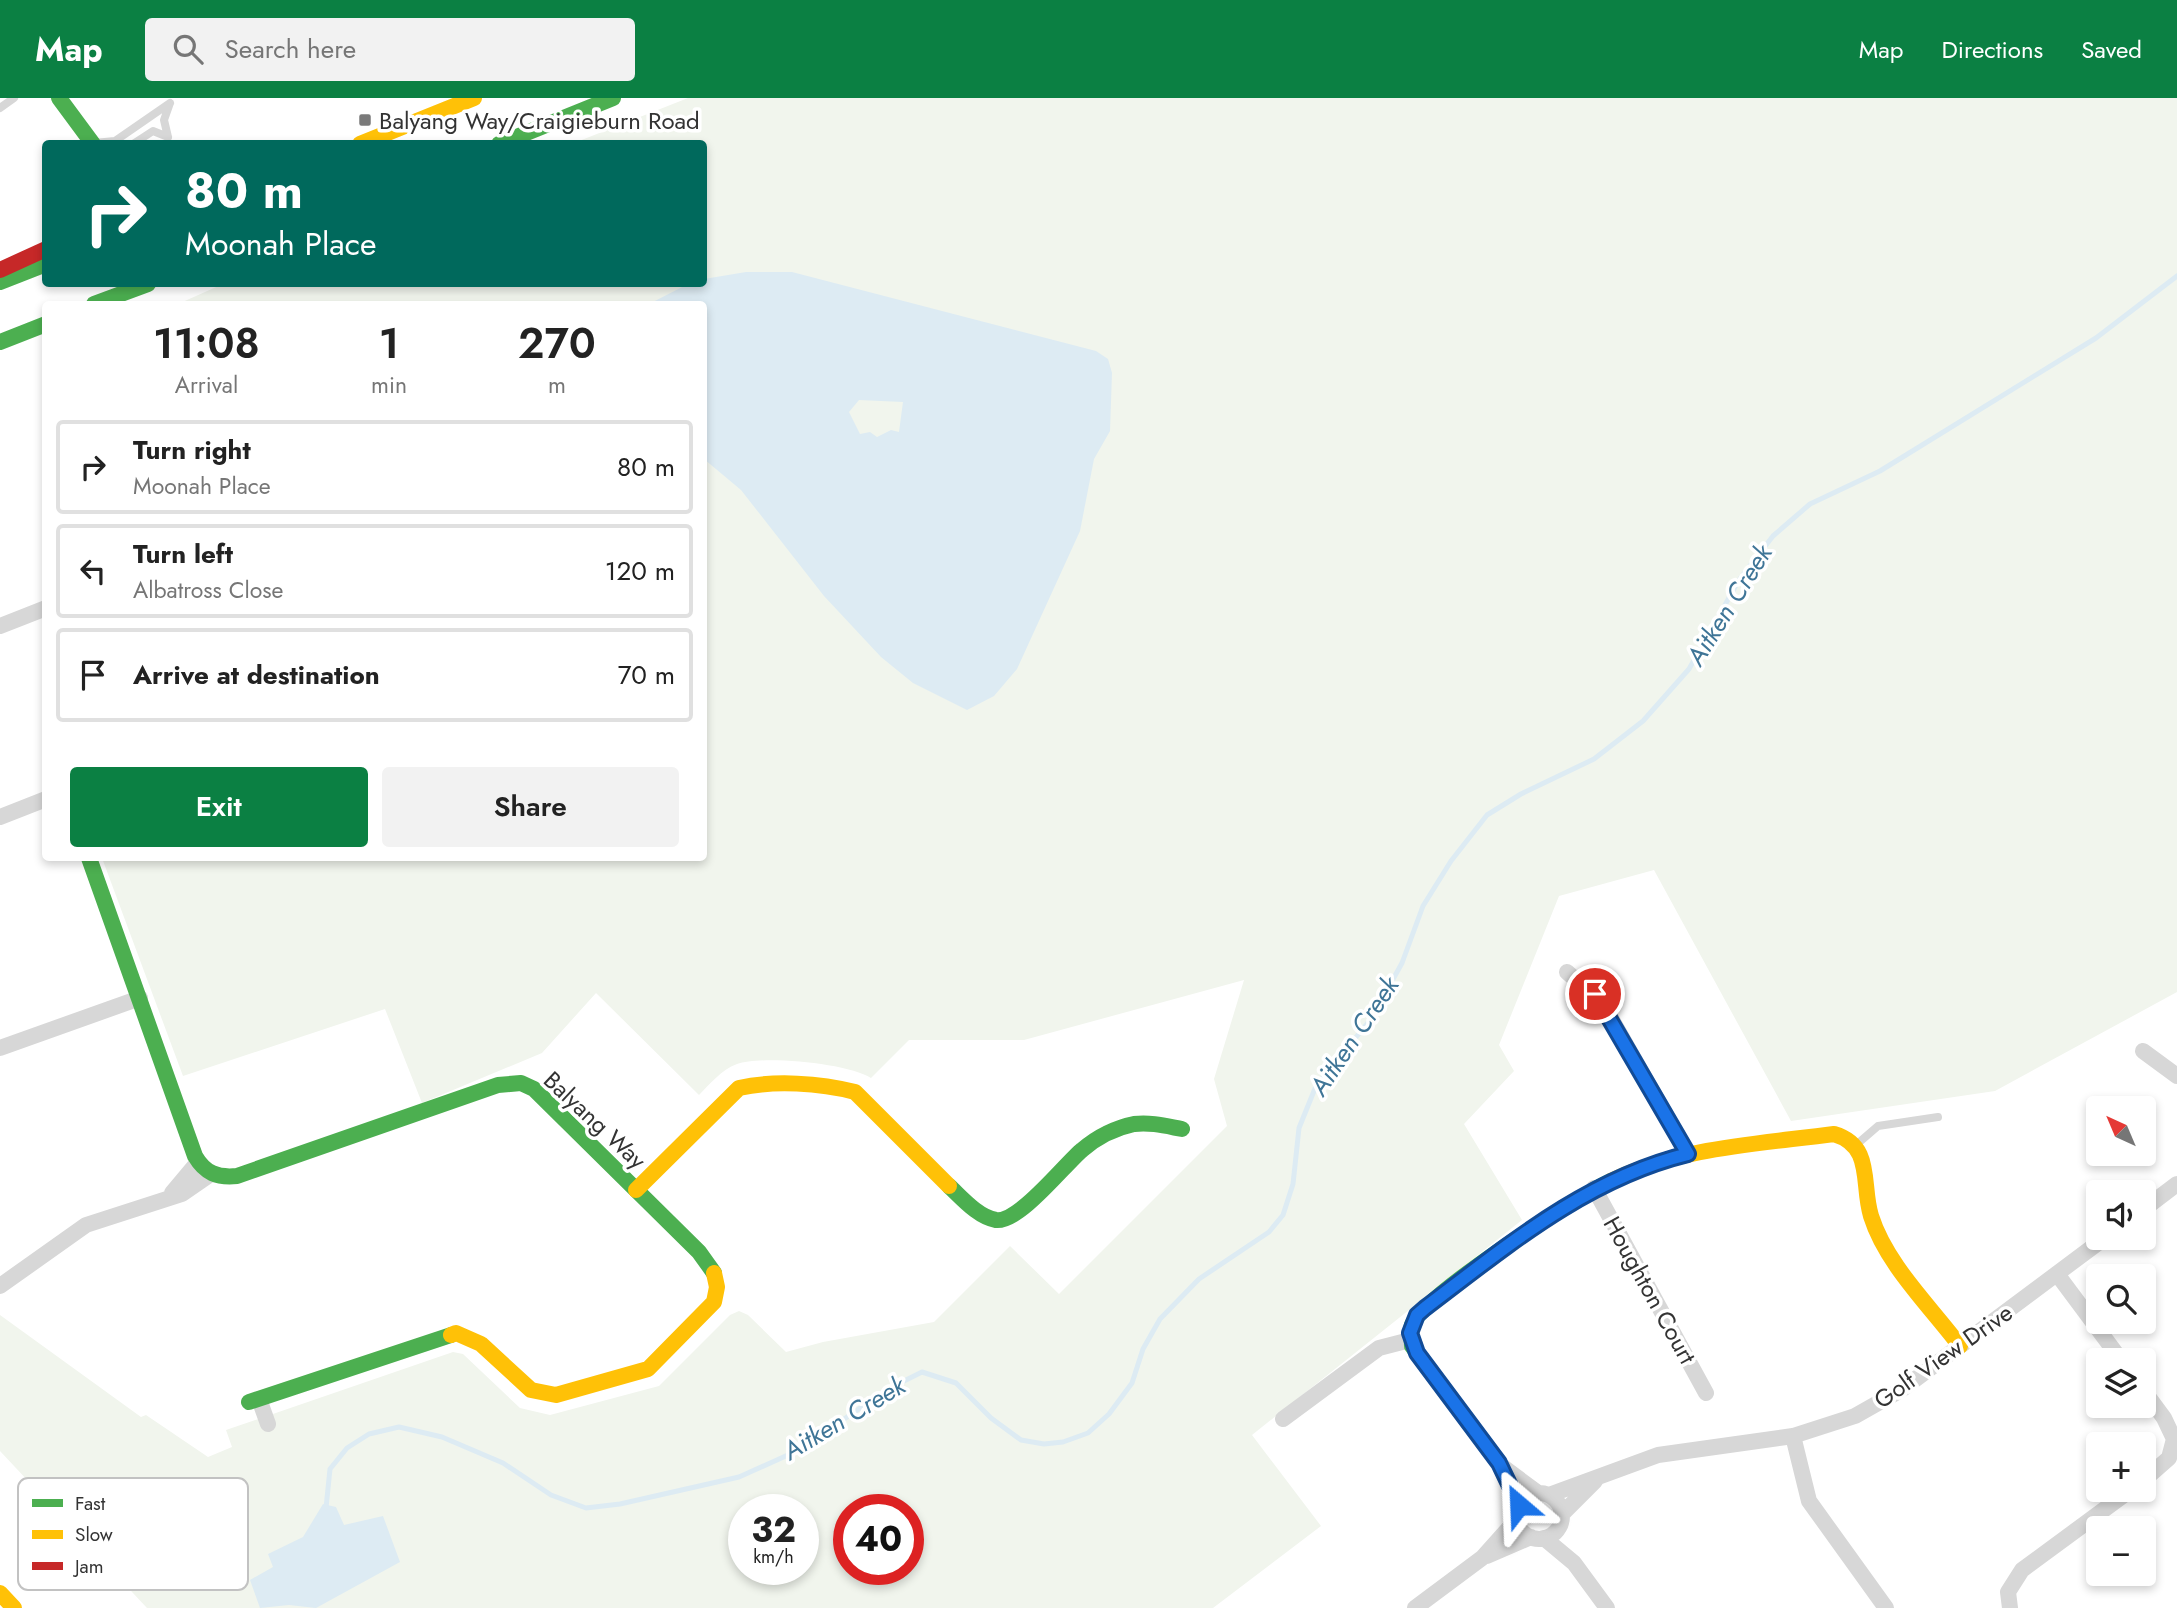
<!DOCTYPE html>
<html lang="en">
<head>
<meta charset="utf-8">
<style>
	:root { --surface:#fff; --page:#f2f2f2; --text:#222; --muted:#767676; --line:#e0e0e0; --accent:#0b8043 }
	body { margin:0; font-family:Jost,sans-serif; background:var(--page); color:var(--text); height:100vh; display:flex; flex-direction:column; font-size:26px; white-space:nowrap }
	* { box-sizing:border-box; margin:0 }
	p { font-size:23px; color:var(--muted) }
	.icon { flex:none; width:38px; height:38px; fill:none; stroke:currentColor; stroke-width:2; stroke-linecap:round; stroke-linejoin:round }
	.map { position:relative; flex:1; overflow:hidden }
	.sheet { position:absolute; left:42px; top:203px; width:665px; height:560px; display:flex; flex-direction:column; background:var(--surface); border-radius:7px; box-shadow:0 4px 10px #0003 }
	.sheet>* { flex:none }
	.banner { position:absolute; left:42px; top:42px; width:665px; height:147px; border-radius:7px; box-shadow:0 4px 10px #0003; background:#00695c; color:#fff; overflow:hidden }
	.needle { width:46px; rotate:316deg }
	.buttons { position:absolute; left:2086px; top:998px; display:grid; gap:14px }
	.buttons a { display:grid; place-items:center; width:70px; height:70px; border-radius:7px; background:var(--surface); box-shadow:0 4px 10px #0003; font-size:35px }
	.speed { position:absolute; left:728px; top:1396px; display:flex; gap:14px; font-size:35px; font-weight:700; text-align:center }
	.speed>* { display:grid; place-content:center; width:91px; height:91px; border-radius:50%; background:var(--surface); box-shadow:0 4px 10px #0003; line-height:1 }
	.speed small { font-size:18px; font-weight:400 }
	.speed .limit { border:10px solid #d22; background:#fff; color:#111 }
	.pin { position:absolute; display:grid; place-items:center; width:60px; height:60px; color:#fff; margin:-30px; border:4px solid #fff; border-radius:50%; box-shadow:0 2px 7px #0007 }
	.me { position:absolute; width:77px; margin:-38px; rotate:334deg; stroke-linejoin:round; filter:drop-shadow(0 0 5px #0008) }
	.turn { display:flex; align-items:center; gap:24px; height:147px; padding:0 28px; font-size:32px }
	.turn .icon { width:91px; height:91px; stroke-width:2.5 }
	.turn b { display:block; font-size:49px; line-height:60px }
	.eta { display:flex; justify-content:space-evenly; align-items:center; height:119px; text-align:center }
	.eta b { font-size:42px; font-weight:600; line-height:49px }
	.button { display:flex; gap:14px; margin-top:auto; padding:14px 28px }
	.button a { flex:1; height:80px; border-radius:7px; background:var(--accent); color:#fff; font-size:28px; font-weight:600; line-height:80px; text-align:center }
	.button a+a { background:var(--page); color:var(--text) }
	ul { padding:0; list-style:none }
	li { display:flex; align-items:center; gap:21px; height:94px; margin:0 14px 10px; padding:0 14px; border:4px solid var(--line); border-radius:7px }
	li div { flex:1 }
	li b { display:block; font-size:26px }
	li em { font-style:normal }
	header { display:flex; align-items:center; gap:42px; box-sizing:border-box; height:98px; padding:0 35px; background:var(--accent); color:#fff }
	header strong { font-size:33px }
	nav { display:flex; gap:38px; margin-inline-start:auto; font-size:24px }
	.search { width:490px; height:63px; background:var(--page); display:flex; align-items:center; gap:18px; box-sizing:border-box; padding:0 24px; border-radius:7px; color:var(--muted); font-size:26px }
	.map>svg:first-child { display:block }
	.green { fill:#f1f5ed; fill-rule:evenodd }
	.water { fill:#ddebf3; fill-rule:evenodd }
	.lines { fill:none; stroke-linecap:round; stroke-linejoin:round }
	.stream { stroke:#ddebf3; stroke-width:5 }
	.lane { stroke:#d7d7d7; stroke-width:8 }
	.street { stroke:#d7d7d7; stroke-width:16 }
	.fast { stroke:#4caf50; stroke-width:16 }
	.slow { stroke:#ffc107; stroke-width:16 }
	.jam { stroke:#c62828; stroke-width:16 }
	.route-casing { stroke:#114b97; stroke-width:18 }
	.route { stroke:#1a73e8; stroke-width:12 }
	.poi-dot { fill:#7a7a7a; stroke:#fff; stroke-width:2.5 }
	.labels { text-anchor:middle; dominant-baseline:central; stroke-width:7; stroke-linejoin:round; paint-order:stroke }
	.poi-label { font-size:24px; fill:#333; stroke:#fff; text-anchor:start }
	.street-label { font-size:24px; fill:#333; stroke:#fff }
	.water-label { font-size:26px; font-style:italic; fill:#3f7597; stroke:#fff }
	.key { fill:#fff; stroke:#c2c2c2; stroke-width:2 }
	.key-label { font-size:19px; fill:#333 }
</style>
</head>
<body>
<header>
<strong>Map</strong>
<div class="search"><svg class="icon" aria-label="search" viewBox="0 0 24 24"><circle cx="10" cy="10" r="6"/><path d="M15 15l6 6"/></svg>Search here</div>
<nav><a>Map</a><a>Directions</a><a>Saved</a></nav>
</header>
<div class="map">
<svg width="2177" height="1510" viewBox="0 0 2177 1510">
	<rect width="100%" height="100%" fill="#fff"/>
	<path class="green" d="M688,0H2177V894L1995,993L1791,1023L1654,772L1559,798L1499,947L1514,973L1464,1026L1522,1122L1252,1337L1321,1428L1213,1510H147L0,1353V1217L141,1319L146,1317L208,1359L232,1349L226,1332L453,1254L463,1256L520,1310L550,1317L659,1288L730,1217L739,1213L748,1217L786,1254L823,1244L934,1224L1010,1148L1059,1196L1227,1028L1214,981L1244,882L1024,942H909L871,980C848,965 762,957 737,966C721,972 710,986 699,997L596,895L542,955L422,1005L385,911L183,978L102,760H704V206H178L223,186H704V46L574,45ZM744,1412H803V1472H744ZM849,1412H908V1472H849Z"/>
	<path class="water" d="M746,174H792L1096,253L1108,261L1112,275L1110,333L1094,361L1080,433L1017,571L994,598L967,612L913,585L881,559L824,498L741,392L704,361V206H649L688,186H704V181ZM859,302L903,304L899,334L891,332L877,339L870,334L860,336L849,314Z
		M323,1406L336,1409L344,1427L383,1418L400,1464L316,1510L289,1507L260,1510L250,1482L273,1469L268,1456L303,1439Z"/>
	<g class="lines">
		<path class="stream" d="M326,1410L330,1371L347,1350L369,1336L399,1329L442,1339L503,1365L551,1397L586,1410L620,1406L739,1379L799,1352L888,1291L922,1274L956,1285L991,1320L1021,1342L1044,1346L1063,1344L1088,1335L1109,1316L1132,1285L1143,1251L1160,1221L1199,1181L1269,1134L1283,1117L1293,1086L1299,1030L1316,988L1371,921L1402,865L1423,808L1451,763L1487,717L1521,696L1594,661L1643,623L1689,571L1739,482L1773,438L1810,406L1880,373L2096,240L2177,178"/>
		<path class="lane" d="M0,10L14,0
			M168,39L164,22L170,5
			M94,45L115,43L170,5
			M133,46L153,33L168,39
			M1856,1047L1878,1028L1938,1019"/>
		<path class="street" d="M0,528L46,510
			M0,719L46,701
			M1567,874L1603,906L1688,1056
			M0,950L140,900
			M2143,953L2177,978
			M1594,1090L1706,1295
			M172,1095L198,1064
			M2144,1111L2177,1086
			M2057,1176L2121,1262
			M0,1188L86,1127L182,1096L211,1076
			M2144,1293L2164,1320L2174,1341L2169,1360L2144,1382
			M259,1301L268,1326
			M1283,1321L1379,1250L1410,1242
			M1793,1338L1809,1403L1886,1510
			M1503,1369L1538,1395
			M1516 1418a23 23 0 1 1 46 0a23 23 0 1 1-46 0Z
			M1549,1397L1658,1357L1793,1338L1855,1318L1901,1292L2106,1139
			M1562,1416L1595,1383
			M1544,1440L1574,1465L1607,1510
			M1487,1458L1531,1439
			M1415,1510L1482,1460L1517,1421
			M2010,1510L2008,1494L2022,1472L2132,1391"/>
		<path class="fast" d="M59,0L93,46
			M499,46L613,0
			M0,184L46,166
			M94,206L148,186
			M0,244L46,226
			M89,760L195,1058C205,1075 217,1080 237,1078L498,987L521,985L534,991L699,1154L714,1175
			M949,1088C962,1100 978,1119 996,1122C1019,1125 1065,1066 1082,1052C1097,1039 1115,1030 1134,1026C1151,1024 1166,1028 1182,1031
			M249,1304L451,1237
			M1519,1407L1499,1365L1412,1248C1412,1242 1410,1232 1412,1227C1423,1198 1578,1098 1611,1083"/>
		<path class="slow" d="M360,46L474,0
			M1611,1083C1681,1049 1758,1046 1834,1036C1874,1048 1861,1086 1871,1118C1886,1166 1930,1208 1960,1248
			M636,1092L739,990C774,982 820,985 855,994L949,1088
			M451,1237L456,1235L481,1246L531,1292L556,1297L648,1271L714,1204L717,1189L714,1175
			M0,1495L14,1510"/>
		<path class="jam" d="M0,172L46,151"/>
	</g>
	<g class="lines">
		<defs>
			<path id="route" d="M1519,1407L1499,1365L1417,1255L1410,1235L1417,1217L1425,1210C1507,1148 1586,1081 1688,1056L1595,896"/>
		</defs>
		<use href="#route" class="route-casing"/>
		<use href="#route" class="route"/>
	</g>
	<rect class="poi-dot" x="358" y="15" width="14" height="14" rx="3.5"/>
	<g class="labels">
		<g class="poi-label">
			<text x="379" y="22">Balyang Way/Craigieburn Road</text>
		</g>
		<g class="street-label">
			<text transform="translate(595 1022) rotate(43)">Balyang Way</text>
			<text transform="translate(1650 1192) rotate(61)">Houghton Court</text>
			<text transform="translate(1943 1258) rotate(-35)">Golf View Drive</text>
		</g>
		<g class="water-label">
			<text transform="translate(1729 507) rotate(-58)">Aitken Creek</text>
			<text transform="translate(1354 938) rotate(-56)">Aitken Creek</text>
			<text transform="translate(844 1320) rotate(-31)">Aitken Creek</text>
		</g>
	</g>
	<rect x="18" y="1380" width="230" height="112" rx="10" class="key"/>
	<rect x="32" y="1401" width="31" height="8" fill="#4caf50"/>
	<rect x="32" y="1432" width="31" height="9" fill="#ffc107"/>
	<rect x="32" y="1464" width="31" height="8" fill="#c62828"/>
	<g class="key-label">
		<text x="75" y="1412">Fast</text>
		<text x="75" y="1443">Slow</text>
		<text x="75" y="1475">Jam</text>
	</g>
</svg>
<div class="buttons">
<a><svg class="needle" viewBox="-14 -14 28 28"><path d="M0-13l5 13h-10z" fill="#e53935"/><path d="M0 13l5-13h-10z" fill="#767676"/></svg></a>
<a><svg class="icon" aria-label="sound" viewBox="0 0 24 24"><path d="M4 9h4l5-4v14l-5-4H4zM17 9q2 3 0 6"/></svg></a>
<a><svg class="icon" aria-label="search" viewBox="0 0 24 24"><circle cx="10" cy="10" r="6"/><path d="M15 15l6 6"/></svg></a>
<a><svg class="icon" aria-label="layers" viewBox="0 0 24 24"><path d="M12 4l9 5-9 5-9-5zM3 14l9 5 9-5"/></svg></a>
<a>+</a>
<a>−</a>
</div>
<div class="speed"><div>32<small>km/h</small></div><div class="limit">40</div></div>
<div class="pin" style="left:1595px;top:896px;background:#d93025"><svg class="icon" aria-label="arrive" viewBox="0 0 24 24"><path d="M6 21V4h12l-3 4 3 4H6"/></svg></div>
<svg class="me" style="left:1519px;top:1407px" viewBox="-20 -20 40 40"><path d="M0-17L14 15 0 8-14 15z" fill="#1a73e8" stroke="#fff" stroke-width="4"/></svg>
<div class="banner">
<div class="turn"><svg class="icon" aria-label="right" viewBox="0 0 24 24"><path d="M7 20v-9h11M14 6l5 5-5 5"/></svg><div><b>80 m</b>Moonah Place</div></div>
</div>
<section class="sheet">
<div class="eta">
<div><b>11:08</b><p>Arrival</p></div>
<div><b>1</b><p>min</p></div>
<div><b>270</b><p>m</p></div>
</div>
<ul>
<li><svg class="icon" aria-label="right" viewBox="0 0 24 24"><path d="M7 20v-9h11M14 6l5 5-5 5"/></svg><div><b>Turn right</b><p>Moonah Place</p></div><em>80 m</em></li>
<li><svg class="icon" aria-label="left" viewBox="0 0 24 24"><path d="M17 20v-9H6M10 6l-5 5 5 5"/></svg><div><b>Turn left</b><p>Albatross Close</p></div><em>120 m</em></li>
<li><svg class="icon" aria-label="arrive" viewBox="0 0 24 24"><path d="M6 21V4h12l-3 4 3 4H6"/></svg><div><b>Arrive at destination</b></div><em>70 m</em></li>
</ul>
<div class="button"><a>Exit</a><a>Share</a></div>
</section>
</div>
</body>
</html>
